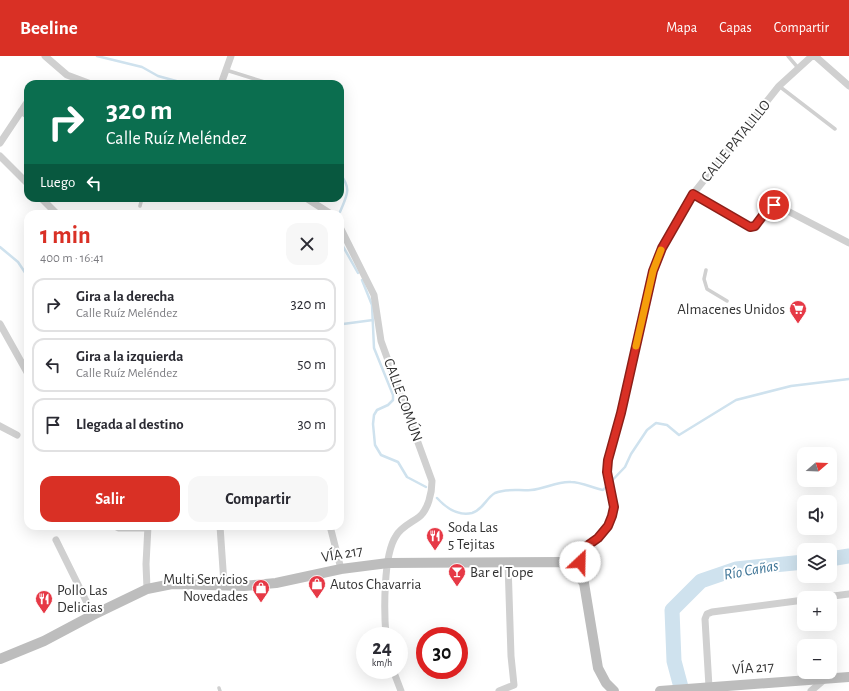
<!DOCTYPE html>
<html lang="es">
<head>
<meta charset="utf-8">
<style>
	:root { --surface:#fff; --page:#f7f7f7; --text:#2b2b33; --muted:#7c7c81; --line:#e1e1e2; --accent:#d93025 }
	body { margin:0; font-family:"Alegreya Sans",sans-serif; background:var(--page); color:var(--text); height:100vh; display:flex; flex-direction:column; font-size:15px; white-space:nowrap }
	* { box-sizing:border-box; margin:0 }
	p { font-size:13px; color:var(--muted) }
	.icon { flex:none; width:22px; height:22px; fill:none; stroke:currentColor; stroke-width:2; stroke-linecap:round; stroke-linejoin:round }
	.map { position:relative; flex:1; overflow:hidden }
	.panel { position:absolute; left:24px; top:154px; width:320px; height:320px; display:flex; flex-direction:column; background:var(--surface); border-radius:12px; box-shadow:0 4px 16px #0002 }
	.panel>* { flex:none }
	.hud { position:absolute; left:24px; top:24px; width:320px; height:122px; border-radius:12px; box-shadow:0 4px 16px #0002; background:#0b6e4f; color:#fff; overflow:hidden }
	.needle { width:26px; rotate:71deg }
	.controls { position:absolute; left:797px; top:391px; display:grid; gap:8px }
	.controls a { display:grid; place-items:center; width:40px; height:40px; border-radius:8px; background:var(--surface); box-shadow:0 4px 16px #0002; font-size:20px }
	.speed { position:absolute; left:356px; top:571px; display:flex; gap:8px; font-size:20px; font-weight:700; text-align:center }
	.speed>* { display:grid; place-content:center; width:52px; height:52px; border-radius:50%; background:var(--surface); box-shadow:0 4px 16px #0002; line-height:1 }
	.speed small { font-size:10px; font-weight:400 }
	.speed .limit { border:6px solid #d22; background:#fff; color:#111 }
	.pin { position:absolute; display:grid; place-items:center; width:34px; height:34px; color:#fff; margin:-17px; border:2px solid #fff; border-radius:50%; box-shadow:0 1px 4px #0007 }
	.me { position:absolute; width:44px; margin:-22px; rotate:24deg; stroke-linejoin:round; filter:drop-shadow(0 0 3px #0008) }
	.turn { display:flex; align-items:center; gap:14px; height:84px; padding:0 16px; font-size:18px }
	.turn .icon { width:52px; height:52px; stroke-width:2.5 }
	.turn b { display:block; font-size:28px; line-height:34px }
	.then { display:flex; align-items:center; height:38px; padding:0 16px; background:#0003; gap:8px; font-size:15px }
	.round { display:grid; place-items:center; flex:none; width:42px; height:42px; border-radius:12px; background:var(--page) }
	.overview { display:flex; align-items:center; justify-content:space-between; height:68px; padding:0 16px }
	h1 { font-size:24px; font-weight:700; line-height:30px; color:var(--accent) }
	.cta { display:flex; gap:8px; margin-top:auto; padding:8px 16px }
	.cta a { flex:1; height:46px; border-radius:12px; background:var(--accent); color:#fff; font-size:16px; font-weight:700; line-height:46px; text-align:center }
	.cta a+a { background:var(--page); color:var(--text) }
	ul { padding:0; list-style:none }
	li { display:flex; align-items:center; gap:12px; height:54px; margin:0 8px 6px; padding:0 8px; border:2px solid var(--line); border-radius:12px }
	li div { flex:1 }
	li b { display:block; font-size:15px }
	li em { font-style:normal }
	header { display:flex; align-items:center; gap:24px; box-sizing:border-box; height:56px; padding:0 20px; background:var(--accent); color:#fff }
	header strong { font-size:19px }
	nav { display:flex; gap:22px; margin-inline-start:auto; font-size:14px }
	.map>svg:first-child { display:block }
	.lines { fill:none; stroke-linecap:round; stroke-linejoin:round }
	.stream { stroke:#cfe2ee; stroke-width:2.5 }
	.river { stroke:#cfe2ee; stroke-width:15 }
	.lane { stroke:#d0d0d0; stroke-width:3.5 }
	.street { stroke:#d0d0d0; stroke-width:7 }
	.secondary { stroke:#bdbdbd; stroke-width:10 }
	.route-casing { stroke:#8d1f18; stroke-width:10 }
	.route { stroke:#d93025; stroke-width:7 }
	.slow { stroke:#f59e0b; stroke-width:7 }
	.labels { text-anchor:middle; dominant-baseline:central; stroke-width:4; stroke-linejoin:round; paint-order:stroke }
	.street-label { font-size:15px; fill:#333; stroke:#fff }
	.poi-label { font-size:15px; fill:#333; stroke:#fff; text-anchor:start }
	.water-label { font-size:16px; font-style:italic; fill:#3f7597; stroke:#fff }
</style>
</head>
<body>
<header>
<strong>Beeline</strong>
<nav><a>Mapa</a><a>Capas</a><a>Compartir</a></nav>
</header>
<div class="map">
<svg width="849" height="635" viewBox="0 0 849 635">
	<rect width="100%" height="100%" fill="#fff"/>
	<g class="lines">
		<path class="stream" d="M97,0L142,11L158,20L187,28
			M340,118C352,133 347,139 340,156
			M340,185L358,217
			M0,191L18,206L28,221
			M362,224L372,249L374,292L393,339V344L388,349L377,354L374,359L373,368L375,389L381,399L398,406L407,421L426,431
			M340,273L343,268L373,264
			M437,442C446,452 458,460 472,457C483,454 486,442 495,437C507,432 519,435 531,434C545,433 557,425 571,426C581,426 593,432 603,434L625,411L631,398L647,374L656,367L667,369L679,379L736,344L791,330L849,323"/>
		<path class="river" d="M830,503L849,500
			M682,635L674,605L672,554L701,525L736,513L804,506"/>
		<path class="lane" d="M788,0L799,13
			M226,14L271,28
			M779,30L835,73
			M140,150L142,142
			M706,214L704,223L707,233L727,245
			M219,632L220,635"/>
		<path class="street" d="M45,0L67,19L91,28
			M815,0L849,30
			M221,28L231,0
			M21,55L28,60
			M0,87L28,45
			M0,100L28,128
			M693,138L750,171L755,170L770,150H778L849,187
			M41,142L57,158
			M306,142L331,158
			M340,171L374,239L381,285L432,425C432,437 428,454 419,461C411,467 401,471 396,480C383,499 384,557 386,580
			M0,268L28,318
			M0,370L17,379
			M115,470L119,472H148
			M220,470L224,528
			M330,470L341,513
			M56,484L93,559
			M561,506L598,482L608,470L612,460L614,451L607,416L608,404L621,357L653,215L662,192L693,138L779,30L812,0
			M582,523L580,506L583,492
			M147,533L146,508L148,470
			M818,542L849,538
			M393,614L401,635
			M709,631L705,563L707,558L712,556L804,544
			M499,635L514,629L511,600L508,507
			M811,635L826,622"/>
		<path class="secondary" d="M0,603L44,585L93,559L147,533L172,528L244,530L276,527L341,513L388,507L561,506L578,519L584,527L598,612L606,627L614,635
			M660,635L849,621"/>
	</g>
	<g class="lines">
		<defs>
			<path id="route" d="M580,506L584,492L598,482L608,470L612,460L614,451L607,416L608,404L621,357L653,215L662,192L693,138L750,171L755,170L770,150L774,149"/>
		</defs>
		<use href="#route" class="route-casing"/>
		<use href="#route" class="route"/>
		<path class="slow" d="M636,290L653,215L661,194"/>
	</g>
	<defs>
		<symbol id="supermarket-pin" viewBox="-11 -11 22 30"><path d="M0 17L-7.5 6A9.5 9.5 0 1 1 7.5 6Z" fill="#e63946" stroke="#fff"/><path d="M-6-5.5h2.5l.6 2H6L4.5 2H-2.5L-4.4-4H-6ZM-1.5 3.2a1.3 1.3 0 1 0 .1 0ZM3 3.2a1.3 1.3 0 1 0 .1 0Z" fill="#fff"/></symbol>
		<symbol id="restaurant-pin" viewBox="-11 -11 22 30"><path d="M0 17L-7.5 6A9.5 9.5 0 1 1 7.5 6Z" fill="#e63946" stroke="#fff"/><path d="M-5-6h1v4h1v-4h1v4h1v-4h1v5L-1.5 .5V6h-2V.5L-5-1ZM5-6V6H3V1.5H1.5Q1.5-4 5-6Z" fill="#fff"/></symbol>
		<symbol id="bar-pin" viewBox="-11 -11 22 30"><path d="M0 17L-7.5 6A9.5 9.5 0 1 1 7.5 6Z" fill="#e63946" stroke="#fff"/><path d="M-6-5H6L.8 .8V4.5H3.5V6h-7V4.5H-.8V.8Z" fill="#fff"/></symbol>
		<symbol id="shop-pin" viewBox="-11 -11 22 30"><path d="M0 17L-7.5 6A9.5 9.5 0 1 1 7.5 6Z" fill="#e63946" stroke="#fff"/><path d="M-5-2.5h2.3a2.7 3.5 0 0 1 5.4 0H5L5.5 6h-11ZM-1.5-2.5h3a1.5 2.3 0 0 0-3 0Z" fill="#fff"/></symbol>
	</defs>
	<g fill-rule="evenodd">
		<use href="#supermarket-pin" x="788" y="243" width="20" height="27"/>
		<use href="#restaurant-pin" x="425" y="470" width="20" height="27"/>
		<use href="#bar-pin" x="447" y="506" width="20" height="27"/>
		<use href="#shop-pin" x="307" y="518" width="20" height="27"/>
		<use href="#shop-pin" x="251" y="522" width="20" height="27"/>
		<use href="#restaurant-pin" x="34" y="533" width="20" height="27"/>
	</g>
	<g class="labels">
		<g class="street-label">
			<text transform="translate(736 85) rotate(-51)">CALLE PATALILLO</text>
			<text transform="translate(403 344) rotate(70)">CALLE COMÚN</text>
			<text transform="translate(342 498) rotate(-10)">VÍA 217</text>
			<text transform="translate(753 612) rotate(-4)">VÍA 217</text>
		</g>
		<g class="poi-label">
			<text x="785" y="253" text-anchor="end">Almacenes Unidos</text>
			<text x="448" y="471">Soda Las<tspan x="448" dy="17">5 Tejitas</tspan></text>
			<text x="470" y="516">Bar el Tope</text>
			<text x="248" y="523" text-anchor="end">Multi Servicios<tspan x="248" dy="17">Novedades</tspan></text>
			<text x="330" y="528">Autos Chavarria</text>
			<text x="57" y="534">Pollo Las<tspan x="57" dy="17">Delicias</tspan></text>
		</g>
		<g class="water-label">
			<text transform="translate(751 514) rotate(-10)">Río Cañas</text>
		</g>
	</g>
</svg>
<div class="controls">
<a><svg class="needle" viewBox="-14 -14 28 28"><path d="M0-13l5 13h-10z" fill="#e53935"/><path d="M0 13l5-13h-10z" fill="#7c7c81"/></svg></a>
<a><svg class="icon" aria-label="sound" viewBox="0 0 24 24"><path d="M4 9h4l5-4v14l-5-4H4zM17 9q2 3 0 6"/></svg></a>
<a><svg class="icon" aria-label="layers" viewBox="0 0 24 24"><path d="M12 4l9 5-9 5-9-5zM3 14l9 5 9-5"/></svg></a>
<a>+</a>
<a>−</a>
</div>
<div class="speed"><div>24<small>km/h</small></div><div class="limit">30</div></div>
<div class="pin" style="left:774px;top:149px;background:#d93025"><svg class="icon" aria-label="arrive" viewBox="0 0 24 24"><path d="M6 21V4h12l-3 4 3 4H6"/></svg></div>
<svg class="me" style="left:580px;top:506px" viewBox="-20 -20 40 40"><circle r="19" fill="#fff"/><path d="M0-13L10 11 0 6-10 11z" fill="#d93025"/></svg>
<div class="hud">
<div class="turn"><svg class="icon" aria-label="right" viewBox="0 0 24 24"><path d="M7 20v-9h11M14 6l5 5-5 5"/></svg><div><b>320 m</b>Calle Ruíz Meléndez</div></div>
<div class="then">Luego<svg class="icon" aria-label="left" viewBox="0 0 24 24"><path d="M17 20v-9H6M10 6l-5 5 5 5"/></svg></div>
</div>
<section class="panel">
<div class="overview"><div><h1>1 min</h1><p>400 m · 16:41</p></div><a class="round"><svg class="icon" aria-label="close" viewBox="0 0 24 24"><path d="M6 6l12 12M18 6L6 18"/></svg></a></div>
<ul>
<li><svg class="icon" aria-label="right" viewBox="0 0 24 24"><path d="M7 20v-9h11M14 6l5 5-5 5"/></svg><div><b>Gira a la derecha</b><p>Calle Ruíz Meléndez</p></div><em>320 m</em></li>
<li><svg class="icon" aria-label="left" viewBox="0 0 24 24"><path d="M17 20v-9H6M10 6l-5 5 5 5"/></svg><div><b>Gira a la izquierda</b><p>Calle Ruíz Meléndez</p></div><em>50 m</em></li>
<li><svg class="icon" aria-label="arrive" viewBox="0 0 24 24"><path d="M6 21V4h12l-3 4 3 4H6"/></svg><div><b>Llegada al destino</b></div><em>30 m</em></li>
</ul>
<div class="cta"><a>Salir</a><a>Compartir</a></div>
</section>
</div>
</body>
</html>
